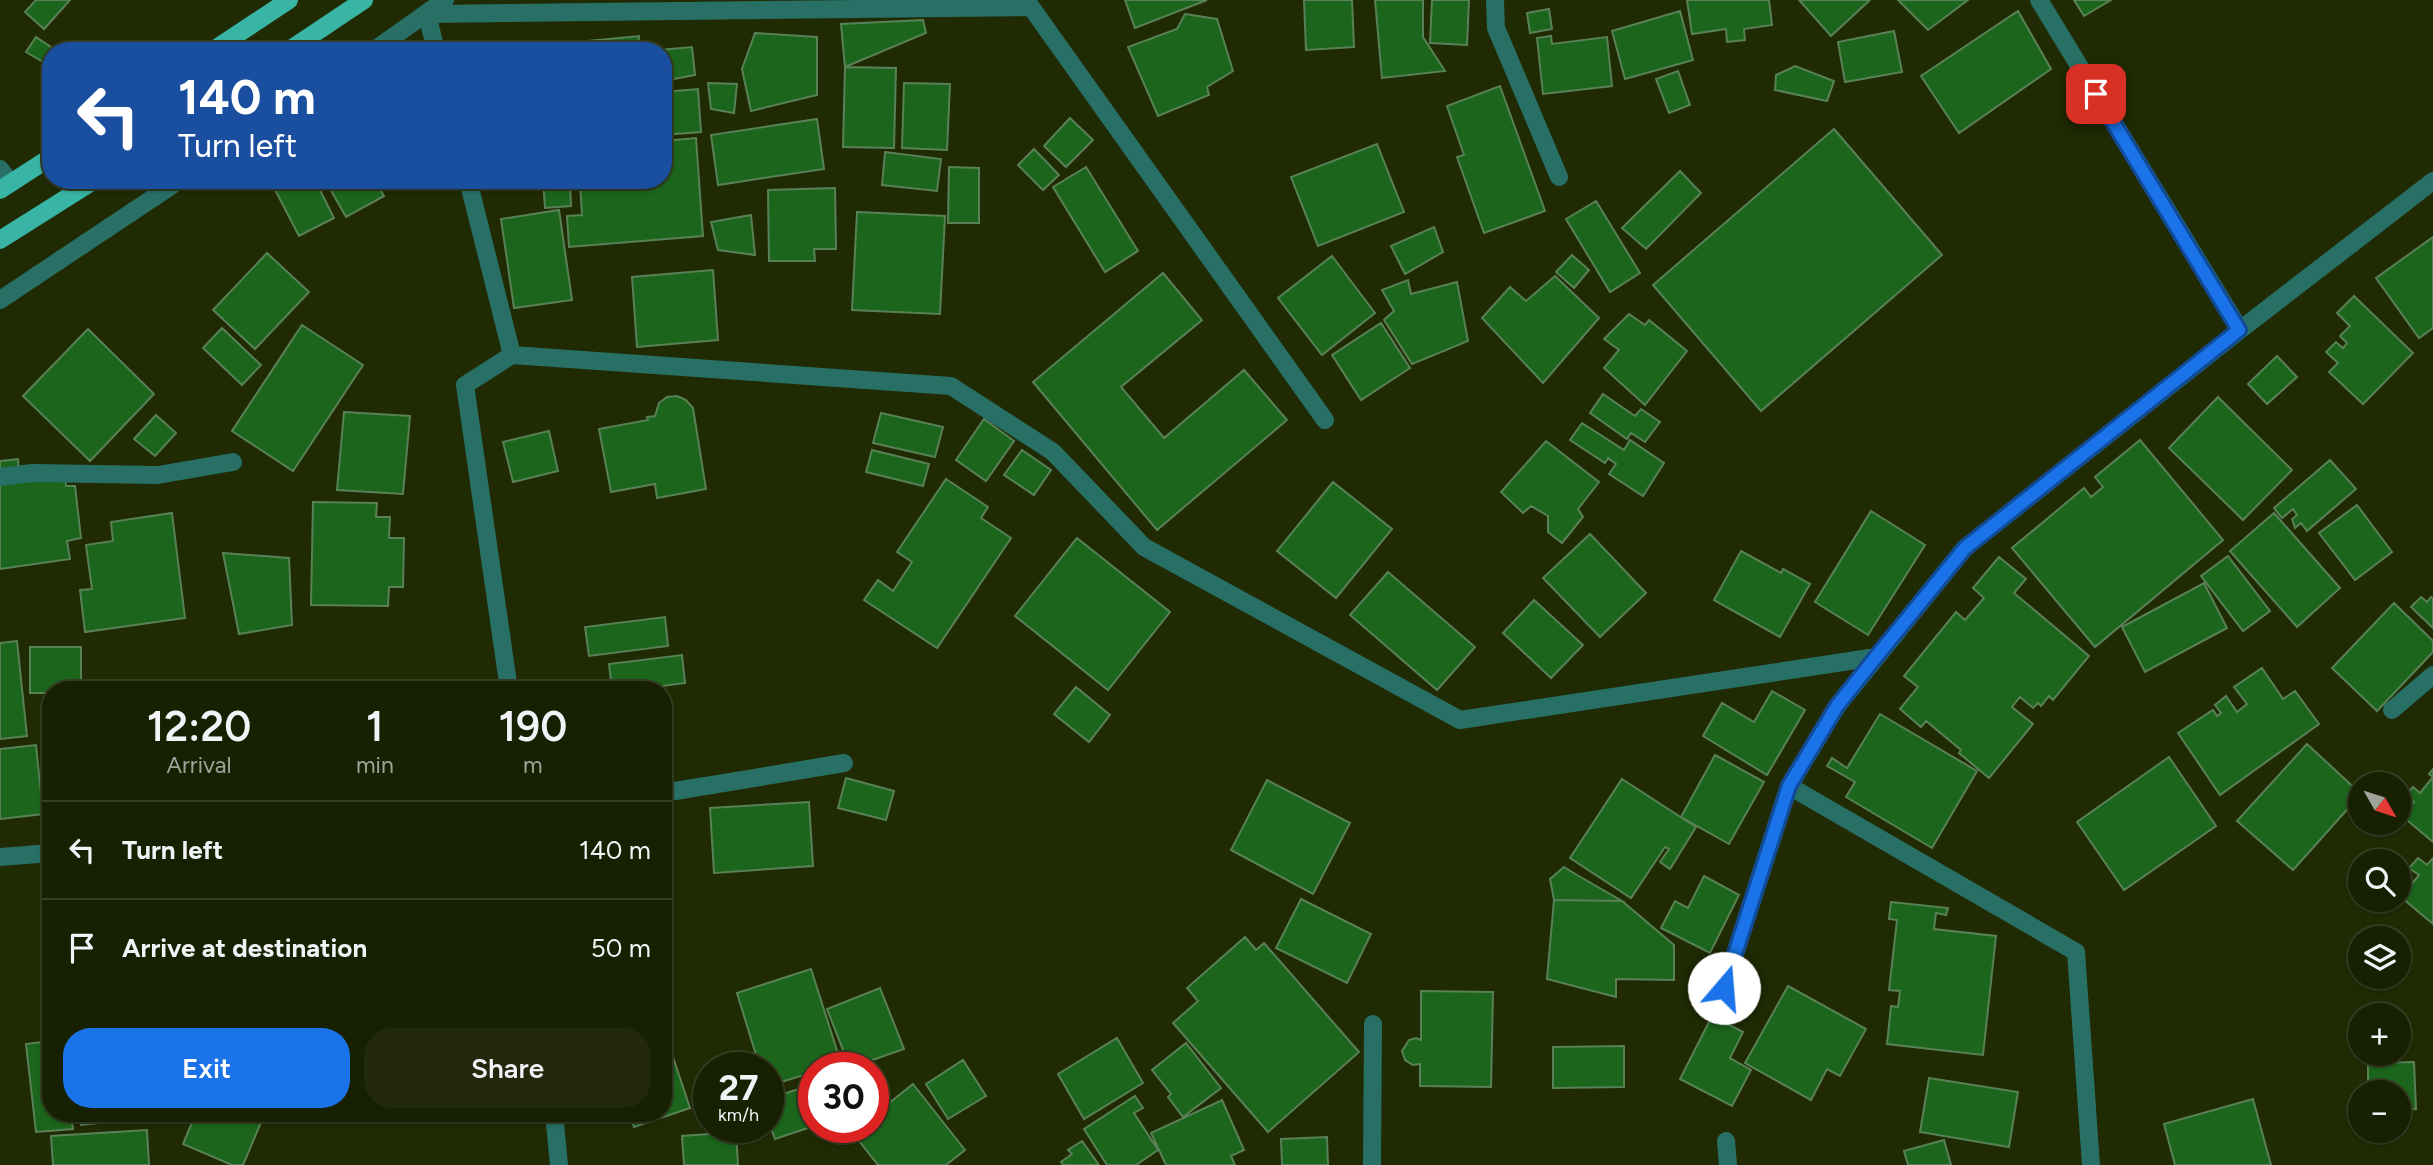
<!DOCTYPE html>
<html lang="en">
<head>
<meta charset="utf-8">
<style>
	:root { --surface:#182002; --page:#21280c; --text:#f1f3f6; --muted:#9fa399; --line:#363e24; --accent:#1a73e8 }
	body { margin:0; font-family:Figtree,sans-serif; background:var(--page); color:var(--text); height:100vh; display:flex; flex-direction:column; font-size:26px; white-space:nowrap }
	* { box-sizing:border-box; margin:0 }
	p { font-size:23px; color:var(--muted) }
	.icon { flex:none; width:38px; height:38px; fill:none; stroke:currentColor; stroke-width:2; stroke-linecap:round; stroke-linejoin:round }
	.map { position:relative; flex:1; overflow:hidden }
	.sheet { position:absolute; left:42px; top:681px; width:630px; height:441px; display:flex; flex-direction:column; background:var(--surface); border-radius:28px; box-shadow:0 2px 5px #0004,0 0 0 2px var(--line) }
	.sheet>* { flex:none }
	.guide { position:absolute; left:42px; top:42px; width:630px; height:147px; border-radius:28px; box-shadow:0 2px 5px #0004,0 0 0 2px var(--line); background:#1a4fa0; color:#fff; overflow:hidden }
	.needle { width:46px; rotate:129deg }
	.fabs { position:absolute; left:2348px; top:772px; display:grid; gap:14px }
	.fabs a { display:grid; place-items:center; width:63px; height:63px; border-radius:50%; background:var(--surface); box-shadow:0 2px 5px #0004,0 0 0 2px var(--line); font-size:35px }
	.speed { position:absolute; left:693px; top:1052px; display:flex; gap:14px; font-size:35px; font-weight:700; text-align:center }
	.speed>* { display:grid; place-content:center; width:91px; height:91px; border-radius:50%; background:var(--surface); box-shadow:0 2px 5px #0004,0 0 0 2px var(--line); line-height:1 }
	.speed small { font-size:18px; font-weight:400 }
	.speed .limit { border:10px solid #d22; background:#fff; color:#111 }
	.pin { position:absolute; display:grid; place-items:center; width:60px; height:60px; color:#fff; margin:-30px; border-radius:14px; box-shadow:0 4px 10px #0006 }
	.me { position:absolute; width:77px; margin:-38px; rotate:18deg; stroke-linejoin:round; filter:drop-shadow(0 0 5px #0008) }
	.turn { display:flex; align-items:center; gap:24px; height:147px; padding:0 21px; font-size:32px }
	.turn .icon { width:91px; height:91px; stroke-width:2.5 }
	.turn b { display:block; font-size:49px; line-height:60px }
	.eta { display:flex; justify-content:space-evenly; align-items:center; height:119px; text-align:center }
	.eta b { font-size:42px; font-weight:600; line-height:49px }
	.action { display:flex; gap:14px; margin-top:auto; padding:14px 21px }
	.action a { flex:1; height:80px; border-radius:28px; background:var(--accent); color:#fff; font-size:28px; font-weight:600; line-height:80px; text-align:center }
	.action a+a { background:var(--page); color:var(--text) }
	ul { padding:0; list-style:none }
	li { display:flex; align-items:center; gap:21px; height:98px; padding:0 21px; border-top:2px solid var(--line) }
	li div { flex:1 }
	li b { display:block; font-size:26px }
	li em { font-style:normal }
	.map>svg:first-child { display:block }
	.building { fill:#1b651c; stroke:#598157; stroke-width:2 }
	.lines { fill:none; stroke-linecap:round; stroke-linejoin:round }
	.minor { stroke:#287066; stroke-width:18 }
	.major { stroke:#39b5a5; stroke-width:18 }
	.route-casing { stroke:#114b97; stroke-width:18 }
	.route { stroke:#1a73e8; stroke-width:12 }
</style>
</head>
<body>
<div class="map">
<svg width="2433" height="1165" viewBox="0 0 2433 1165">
	<rect width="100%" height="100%" fill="#202a03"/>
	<path class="building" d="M36,0H70L44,29L25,12Z
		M1125,0H1207L1135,28Z
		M1304,0H1352L1354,47L1306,50Z
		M1375,0H1423V37L1445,71L1382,78Z
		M1432,0H1469L1467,45L1430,43Z
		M1687,0H1769L1772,25L1744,29L1745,40L1727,42L1726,29L1692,34Z
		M1799,0H1870L1831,36Z
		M1898,0H1968L1928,30Z
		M2074,0H2111L2084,16Z
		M1549,9L1552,29L1530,33L1527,13Z
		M1680,11L1693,60L1625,79L1612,31Z
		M2018,11L2051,69L1959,133L1921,76Z
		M1185,14L1217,19L1233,71L1207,87L1209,95L1158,116L1128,47L1177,29Z
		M923,20L926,33L845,67L841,24Z
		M1894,31L1902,72L1845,82L1838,42Z
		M755,33L817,37V95L751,111L742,69Z
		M639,36L638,51H556L557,44Z
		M1551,36L1552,44L1607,37L1612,86L1543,94L1537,38Z
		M36,37L57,51H51L50,66L26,52Z
		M692,47L695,75L663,81V51H648Z
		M1795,66L1834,81L1827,101L1775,90L1776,75Z
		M845,67L896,68L894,148L843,147Z
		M1678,71L1690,105L1669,113L1656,79Z
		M708,83L737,84L734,113L711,109Z
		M904,83L950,84L947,150L902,148Z
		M1500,86L1545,211L1484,233L1457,157L1464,155L1447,106Z
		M698,89L701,132L663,135V92Z
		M1070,118L1093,140L1066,167L1044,146Z
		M817,119L824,169L718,185L711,135Z
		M1834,129L1942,255L1761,411L1653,285Z
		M696,138L703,236L569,247L567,216L582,215L580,183L570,184L571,206L545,208L543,180H663V141Z
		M1377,144L1404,212L1318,246L1291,177Z
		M1034,149L1059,175L1043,190L1018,165Z
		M885,152L941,159L937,191L882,185Z
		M949,167L979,168V223H948Z
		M1086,167L1138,251L1105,272L1053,187Z
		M1680,171L1701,193L1646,249L1622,228Z
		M270,180H315L334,218L299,236Z
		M325,180H375L384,196L346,217Z
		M835,188L836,249H814L815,261H769L768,190Z
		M1596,201L1640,273L1610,292L1566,219Z
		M559,210L572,300L514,308L501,219Z
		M857,212L945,216L940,314L852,310Z
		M751,215L755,255L718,250L711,222Z
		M1434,227L1443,252L1405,274L1391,246Z
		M2433,237V328L2419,338L2376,278Z
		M267,253L309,292L255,349L213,310Z
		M1572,255L1589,270L1574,288L1556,272Z
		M1332,256L1375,313L1322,355L1278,298Z
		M713,270L718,340L637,347L632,277Z
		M1163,273L1202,320L1121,387L1164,438L1244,370L1287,420L1157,530L1033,382Z
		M1555,276L1599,318L1543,383L1482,318L1510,287L1526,301Z
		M1408,280L1411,294L1457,282L1468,341L1412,364L1384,320L1394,311L1382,290Z
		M2354,296L2413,353L2363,404L2329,372L2338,363L2326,352L2336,342L2343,348L2347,343L2340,336L2350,326L2337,313Z
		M1629,314L1645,325L1649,320L1687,351L1645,405L1604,368L1619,350L1604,339Z
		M1381,323L1410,368L1361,400L1332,355Z
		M302,325L363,365L293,471L232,431Z
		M222,328L261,365L242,385L203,348Z
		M88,329L154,394L90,461L23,396Z
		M2277,356L2297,377L2267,404L2248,384Z
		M1603,394L1635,416L1641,409L1660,422L1645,442L1631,433L1627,439L1590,413Z
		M677,396L686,400L693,408L706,489L657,498L655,484L611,492L599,429L648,420L647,417L655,416L659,403L667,397Z
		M2218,397L2292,470L2243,520L2169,448Z
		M344,412L410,416L403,494L337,490Z
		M881,413L943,427L935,457L873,443Z
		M156,415L176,433L155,456L134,439Z
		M984,419L1014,441L986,481L956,460Z
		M1582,423L1624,450L1630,440L1664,463L1643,496L1609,474L1616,464L1608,458L1605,463L1570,440Z
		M549,431L558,471L513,482L503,442Z
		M2140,440L2223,540L2095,647L2012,548L2084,488L2091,497L2103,487L2095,477Z
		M1546,441L1599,482L1578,509L1583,517L1562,543L1548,532V516L1531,506L1523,513L1501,492Z
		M872,450L929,464L923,486L866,472Z
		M1022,450L1051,470L1034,495L1004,475Z
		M18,459L19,474L64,467L66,486H75L81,538L67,541L70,559L0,569V461Z
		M2330,460L2356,489L2307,531L2301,523L2295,528L2292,519L2297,515L2293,509L2282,518L2274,508Z
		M946,479L988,507L981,518L1011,538L937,648L864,600L878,580L893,591L912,562L897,552Z
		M1333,482L1392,529L1336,598L1277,551Z
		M313,502L377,503L376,517H390L389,538H404L403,587H389L388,606L311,605Z
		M2357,505L2392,552L2355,580L2319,533Z
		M1871,511L1925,545L1868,635L1815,602Z
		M172,513L185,618L85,632L80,590L92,589L86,545L113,541L111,522Z
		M2274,513L2340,588L2297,627L2230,551Z
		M1590,534L1646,593L1600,637L1543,578Z
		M1077,538L1170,612L1108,690L1015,616Z
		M1741,551L1781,573L1783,569L1810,584L1780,637L1714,600Z
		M223,553L289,558L292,625L239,634Z
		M2228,556L2270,611L2243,631L2201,576Z
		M1999,557L2026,579L2014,593L2089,656L2053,700L2049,696L2041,706L2038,703L2033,708L2020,697L2012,707L2033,724L1989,778L1959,753L1961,750L1926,721L1921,727L1900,709L1918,687L1904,676L1956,612L1965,620L1984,598L1973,588Z
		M1388,572L1475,647L1437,690L1350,615Z
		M2204,583L2227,628L2145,672L2122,627Z
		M2421,597L2427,602L2431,597L2433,599V628L2411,607Z
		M1534,600L1583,645L1551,678L1503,633Z
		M2394,603L2433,641V652L2377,711L2332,668Z
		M665,617L668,646L589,656L585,627Z
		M17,641L27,736L0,739V643Z
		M30,647H81V690H51V693H30Z
		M682,655L685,683L632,690H612L609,664Z
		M2262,668L2283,699L2295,691L2319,724L2220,795L2178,733L2213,710L2217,716L2221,713L2215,705L2226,696L2237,712L2247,704L2234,687Z
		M1076,687L1110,715L1089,742L1054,714Z
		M1772,691L1805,710L1767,775L1703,736L1722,703L1754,722Z
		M45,708H51V758Z
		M1880,714L1977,771L1932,848L1846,797L1855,782L1827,766L1832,758L1847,768Z
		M2307,744L2361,794L2293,870L2237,821Z
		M36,745L43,814L0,819V749Z
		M1715,755L1764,782L1729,844L1681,817Z
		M2169,757L2216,826L2124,890L2077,822Z
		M2433,769V842L2402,816L2414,802L2406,795L2413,787L2420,793L2433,777L2429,774Z
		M846,778L894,791L886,820L838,808Z
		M1622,779L1696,827L1670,869L1660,862L1669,849L1665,847L1631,898L1570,858Z
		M1267,780L1350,823L1313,894L1231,850Z
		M809,802L813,866L714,873L710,808Z
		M2418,858L2427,865L2433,858V924L2401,897L2419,875L2409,868Z
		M1564,867L1577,875L1622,901L1554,900L1550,879Z
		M1704,876L1739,895L1710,953L1661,928L1675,901L1688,908Z
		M1301,899L1371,934L1347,983L1276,948Z
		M1554,900L1622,901L1674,945V980L1616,979V997L1547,979Z
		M1891,902L1948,908L1946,915L1936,913L1934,929L1996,936L1983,1055L1887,1044L1891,1006L1898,1007L1900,991L1889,990L1897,920L1889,919Z
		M51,936V1001L44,937Z
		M1245,937L1256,950L1264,943L1359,1052L1268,1132L1173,1023L1198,1001L1187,988Z
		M811,969L841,1063L826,1068H814V1072L768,1086V1068H760L737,993Z
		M1788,986L1866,1029L1840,1076L1827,1069L1811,1100L1745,1063Z
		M880,988L904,1049L850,1068L827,1009Z
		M1421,991L1493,992L1491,1087L1420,1086V1064L1413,1065L1405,1060L1402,1051L1409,1040L1416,1038L1421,1040Z
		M1712,1016L1743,1032L1730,1058L1751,1070L1732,1106L1680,1079Z
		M663,1027L690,1108L634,1127L629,1113H663Z
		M1117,1038L1143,1083L1084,1119L1058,1074Z
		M51,1041V1113H135L136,1119L81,1125L80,1114L71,1116L73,1129L36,1132L26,1044Z
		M1186,1043L1221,1088L1183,1117L1168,1097L1171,1094L1152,1070Z
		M1624,1046V1087L1553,1088V1047Z
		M963,1060L986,1096L948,1119L926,1084Z
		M2414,1062L2416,1109L2399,1110V1092H2368V1063Z
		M1929,1078L2018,1092L2009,1147L1920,1132Z
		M814,1084V1126L775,1139L768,1120V1099Z
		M913,1084L965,1150L946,1165H878L852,1132L859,1127H873V1116Z
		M1135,1096L1143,1108L1134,1113L1158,1150L1136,1165H1107L1084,1129Z
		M2253,1099L2271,1165H2175L2164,1124Z
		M1222,1100L1244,1150L1231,1156L1235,1165H1166L1151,1133Z
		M196,1113H265L243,1165H232L183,1144Z
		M147,1130L149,1165H53L51,1136Z
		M736,1132L738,1165H684L682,1136Z
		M1327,1137L1328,1165H1282L1281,1139Z
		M1944,1140L1951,1165H1908L1904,1151Z
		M1082,1141L1099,1165H1063L1061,1162L1072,1154L1068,1150Z"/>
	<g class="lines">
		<path class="minor" d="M1495,0L1496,28L1559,177
			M2039,0L2240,330
			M373,51L445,0
			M436,51L427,14L1031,7L1325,420
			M0,169L11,183
			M468,180L512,355L465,385L509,690
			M0,300L180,180
			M512,355L951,386L1053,452L1144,547L1460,720L1876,657
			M0,477L32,473L158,475L233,462
			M2392,710L2433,675
			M1789,786L2076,952L2091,1165
			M663,793L844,763
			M0,857L51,853
			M1724,988L1789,786L1837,706L1965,548L2240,330L2433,181
			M554,1113L559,1165
			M1726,1141L1728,1165
			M1372,1165L1373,1024"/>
		<path class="major" d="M212,51L289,0
			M288,51L364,0
			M0,190L51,157
			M0,240L95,180"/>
	</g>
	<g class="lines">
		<defs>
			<path id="route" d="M1724,988L1789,786L1837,706L1876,657L1965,548L2239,330L2096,94"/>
		</defs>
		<use href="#route" class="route-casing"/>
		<use href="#route" class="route"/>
	</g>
</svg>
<div class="fabs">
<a><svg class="needle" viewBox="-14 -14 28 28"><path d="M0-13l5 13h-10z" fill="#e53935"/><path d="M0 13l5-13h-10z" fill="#9fa399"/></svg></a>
<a><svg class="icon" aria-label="search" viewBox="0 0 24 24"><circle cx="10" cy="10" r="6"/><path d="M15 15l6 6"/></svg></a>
<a><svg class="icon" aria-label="layers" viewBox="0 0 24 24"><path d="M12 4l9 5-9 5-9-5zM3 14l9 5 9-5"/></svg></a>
<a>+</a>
<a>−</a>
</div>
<div class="speed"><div>27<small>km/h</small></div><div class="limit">30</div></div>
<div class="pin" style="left:2096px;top:94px;background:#d93025"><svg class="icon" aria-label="arrive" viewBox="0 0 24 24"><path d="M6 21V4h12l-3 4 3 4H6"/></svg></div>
<svg class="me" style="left:1724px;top:988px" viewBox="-20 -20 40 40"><circle r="19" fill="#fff"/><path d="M0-13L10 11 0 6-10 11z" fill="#1a73e8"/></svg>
<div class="guide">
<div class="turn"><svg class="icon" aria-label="left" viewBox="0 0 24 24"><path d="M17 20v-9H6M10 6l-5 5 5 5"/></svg><div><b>140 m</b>Turn left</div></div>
</div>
<section class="sheet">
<div class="eta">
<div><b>12:20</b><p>Arrival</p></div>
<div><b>1</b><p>min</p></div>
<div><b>190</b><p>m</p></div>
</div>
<ul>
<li><svg class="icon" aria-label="left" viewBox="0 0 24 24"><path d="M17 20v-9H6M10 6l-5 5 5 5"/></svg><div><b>Turn left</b></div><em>140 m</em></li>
<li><svg class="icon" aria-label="arrive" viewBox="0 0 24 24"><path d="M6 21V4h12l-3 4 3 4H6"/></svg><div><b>Arrive at destination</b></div><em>50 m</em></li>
</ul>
<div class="action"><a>Exit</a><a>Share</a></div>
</section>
</div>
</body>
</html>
